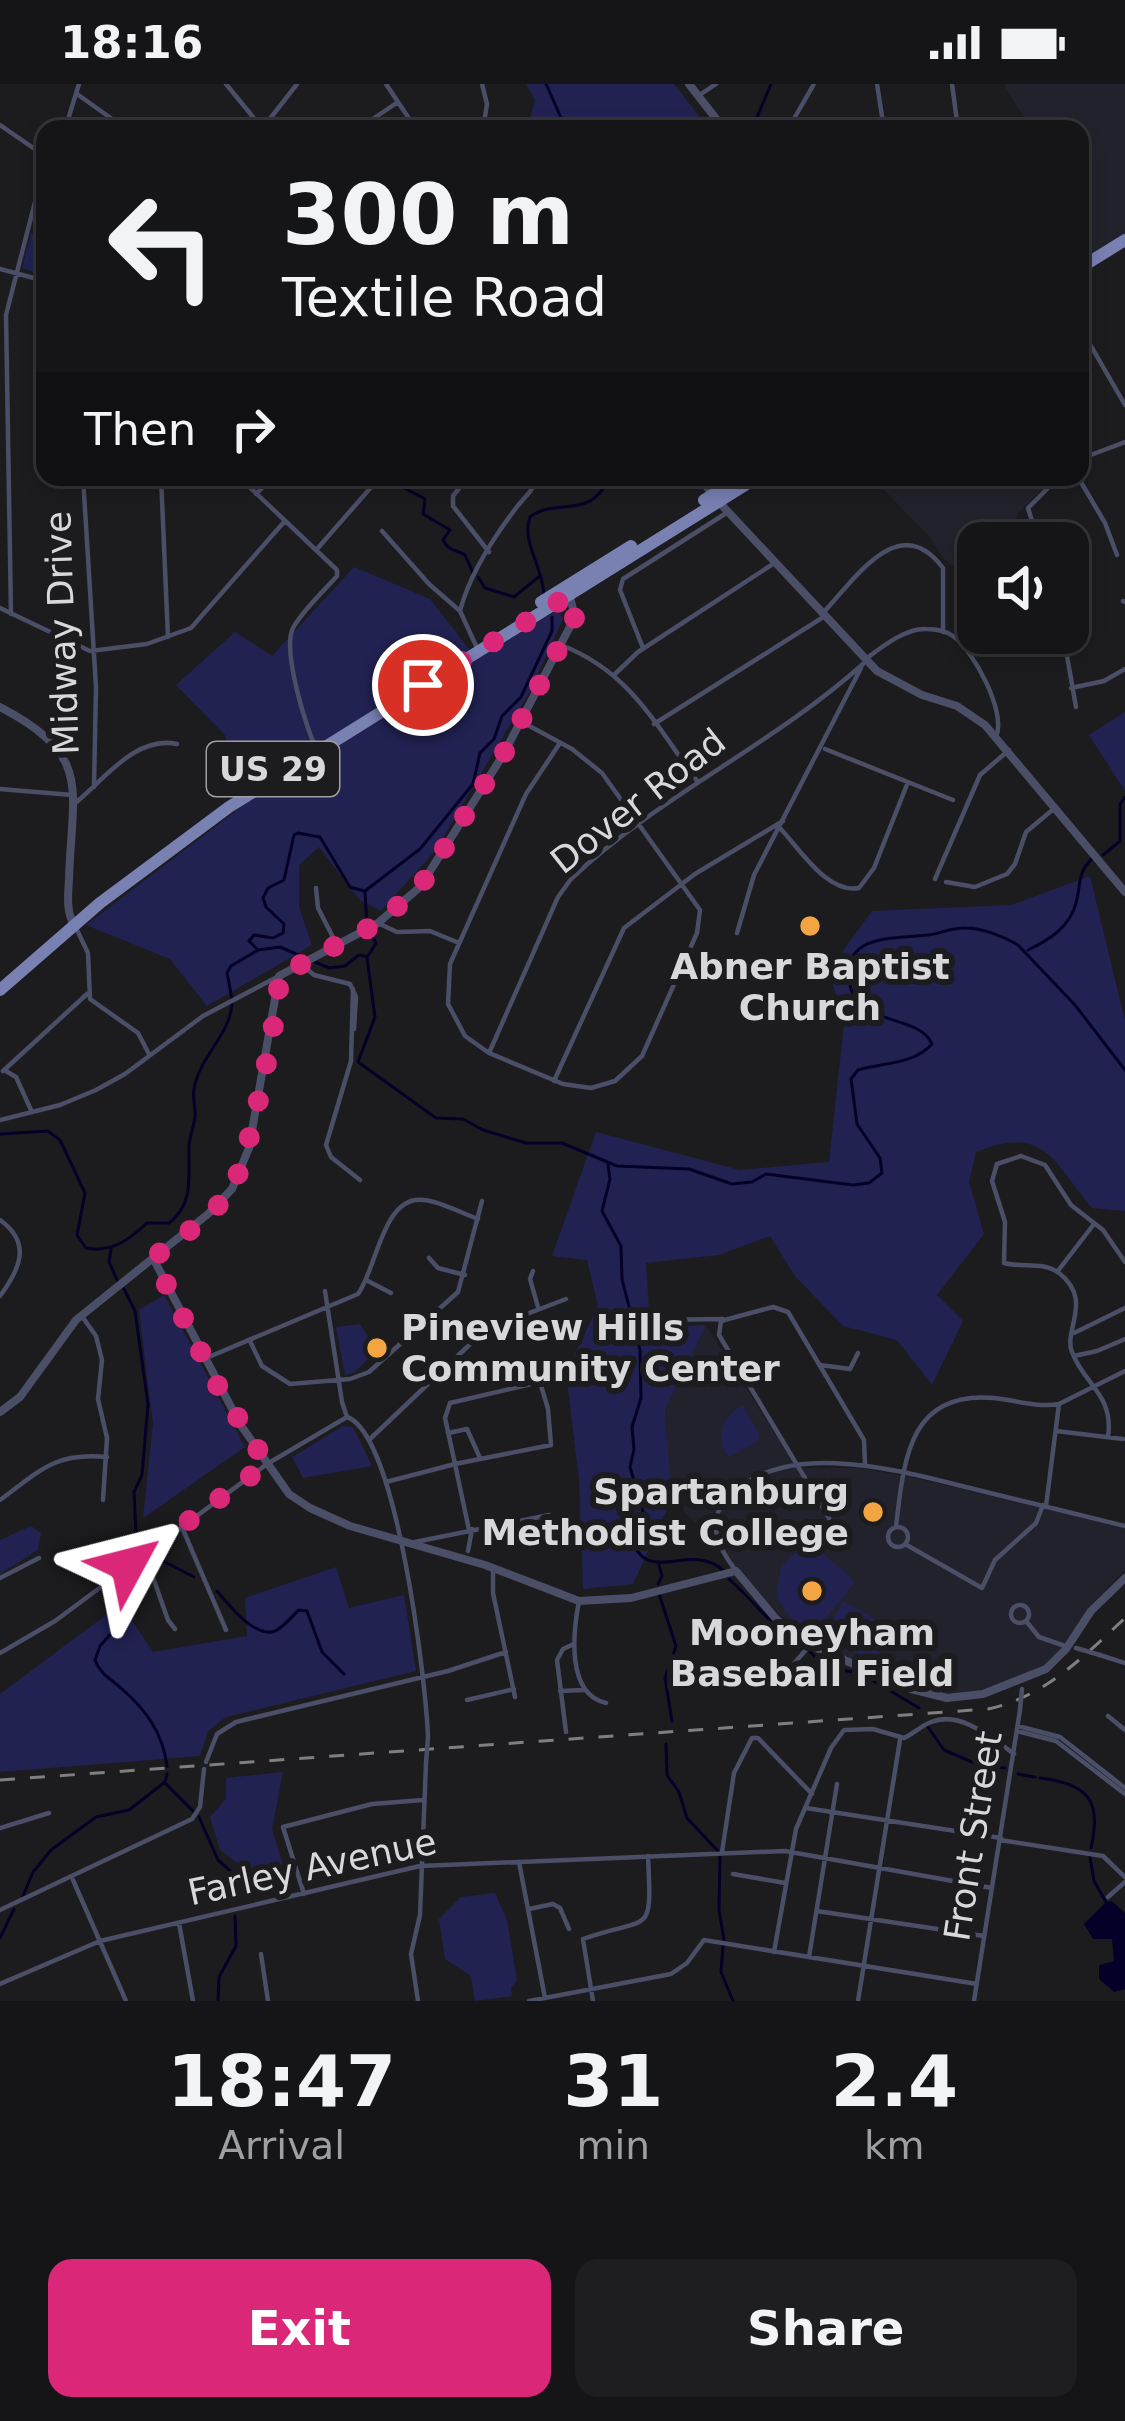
<!DOCTYPE html>
<html lang="en">
<head>
<meta charset="utf-8">
<style>
	:root { --surface:#151517; --page:#1e1e20; --text:#f1f3f6; --muted:#9d9fa1; --line:#343436; --accent:#db2777 }
	body { margin:0; font-family:"DejaVu Sans",sans-serif; background:var(--page); color:var(--text); height:100vh; display:flex; flex-direction:column; font-size:45px; white-space:nowrap }
	* { box-sizing:border-box; margin:0 }
	p { font-size:39px; color:var(--muted) }
	.icon { flex:none; width:66px; height:66px; fill:none; stroke:currentColor; stroke-width:2; stroke-linecap:round; stroke-linejoin:round }
	.map { position:relative; height:1917px; overflow:hidden }
	.side { display:flex; flex-direction:column; background:var(--surface); flex:1 }
	.side>* { flex:none }
	.top-card { position:absolute; left:36px; top:36px; width:1053px; height:366px; border-radius:24px; box-shadow:0 6px 18px #0003,0 0 0 3px var(--line); background:#151517; color:var(--text); overflow:hidden }
	.fabs { position:absolute; left:957px; top:438px; display:grid; gap:24px }
	.fabs a { display:grid; place-items:center; width:132px; height:132px; border-radius:24px; background:var(--surface); box-shadow:0 6px 18px #0003,0 0 0 3px var(--line); font-size:60px }
	.pin { position:absolute; display:grid; place-items:center; width:102px; height:102px; color:#fff; margin:-51px; border:6px solid #fff; border-radius:50%; box-shadow:0 3px 12px #0007 }
	.me { position:absolute; width:132px; margin:-66px; rotate:52deg; stroke-linejoin:round; filter:drop-shadow(0 0 9px #0008) }
	.turn { display:flex; align-items:center; gap:42px; height:252px; padding:0 48px; font-size:54px }
	.turn .icon { width:156px; height:156px; stroke-width:2.5 }
	.turn b { display:block; font-size:84px; line-height:102px }
	.then { display:flex; align-items:center; height:114px; padding:0 48px; background:#0003; gap:24px; font-size:45px }
	.eta { display:flex; justify-content:space-evenly; align-items:center; height:204px; text-align:center }
	.eta b { font-size:72px; font-weight:800; line-height:84px }
	.action { display:flex; gap:24px; margin-top:auto; padding:24px 48px }
	.action a { flex:1; height:138px; border-radius:24px; background:var(--accent); color:#fff; font-size:48px; font-weight:800; line-height:138px; text-align:center }
	.action a+a { background:var(--page); color:var(--text) }
	.status { display:flex; justify-content:space-between; align-items:center; height:84px; padding:0 60px; background:var(--surface); direction:ltr }
	.status svg { height:33px; fill:currentColor }
	.map>svg:first-child { display:block }
	.built { fill:#21222b }
	.green { fill:#212252 }
	.water { fill:#050028 }
	.lines { fill:none; stroke-linecap:round; stroke-linejoin:round }
	.stream { stroke:#050028; stroke-width:3 }
	.minor { stroke:#4b4e67; stroke-width:4.5 }
	.tertiary { stroke:#4b4e67; stroke-width:8 }
	.primary { stroke:#7980b2; stroke-width:12 }
	.rail { stroke:#7f7f82; stroke-width:3; stroke-dasharray:15 15; stroke-linecap:butt }
	.minor-bridge { stroke:#4b4e67; stroke-width:4.5 }
	.route { stroke:#db2777; stroke-width:21; stroke-dasharray:0 37.8 }
	.poi-dot { fill:#f3a443; stroke:#1c1c1f; stroke-width:4.5 }
	.labels { text-anchor:middle; dominant-baseline:central; stroke-width:12; stroke-linejoin:round; paint-order:stroke }
	.shield { fill:#1c1c1f; stroke:#a0a0a3; stroke-width:3 }
	.shield-label { font-size:33px; font-weight:bold; fill:#d8d8db }
	.street-label { font-size:36px; fill:#d8d8db; stroke:#1c1c1f }
	.poi-label { font-size:36px; font-weight:bold; fill:#d8d8db; stroke:#1c1c1f }
</style>
</head>
<body>
<div class="status"><b>18:16</b><svg viewBox="0 0 49 12"><path d="M0 12V9h3v3zM5 12V6h3v6zM10 12V3h3v9zM15 12V0h3v12zM26 1h20v11H26zM47 4h2v5h-2z"/></svg></div>
<div class="map">
<svg width="1125" height="1917" viewBox="0 0 1125 1917">
	<rect width="100%" height="100%" fill="#1c1c1f"/>
	<path class="built" d="M1003,0H1125V152L1080,181V45H1031Z
		M871,393H1054L1018,429L1012,457L978,459V486L967,495L942,473L929,452Z
		M706,1241L797,1384H859L911,1393L1125,1444V1486L1092,1520L1060,1569L1047,1581L982,1608L942,1611L922,1606L823,1562L781,1532L672,1414L665,1326Z"/>
	<path class="green" d="M526,0H674L709,45H527L535,16Z
		M31,149L45,159V177L39,190L22,184Z
		M354,483L430,515L476,574L558,526L563,535L529,609L435,767L381,827L360,816L319,763L299,781V823L312,861L207,922L170,875L86,841L245,720L225,651L176,601L235,548L272,572Z
		M1125,628V707L1089,651Z
		M1090,792L1125,937V1127L1092,1124C1052,1076 1044,1040 976,1068L969,1098L984,1150L937,1211L963,1237L932,1301L897,1256L843,1242L795,1192L770,1152L719,1171L646,1179L650,1243L706,1241L665,1326L672,1414L633,1500L583,1505L579,1396L566,1288L598,1222L587,1176L552,1172L596,1048L740,1086L829,1078L844,940L829,886L872,827L1011,821Z
		M164,1211L245,1363L143,1434L153,1340L139,1226Z
		M360,1240L370,1256L364,1270L368,1275L354,1289L345,1291L336,1243Z
		M743,1321L760,1352L758,1357L730,1373L725,1369C716,1347 722,1333 743,1321Z
		M343,1342L353,1343L372,1382L303,1394L292,1373Z
		M31,1442L41,1449L38,1466L0,1490V1456Z
		M807,1456L851,1493L854,1500L812,1550L790,1533L776,1513L781,1483Z
		M336,1483L349,1524L404,1511L416,1587L226,1633L208,1647L200,1672L0,1688V1610L121,1520L153,1568L247,1552L245,1514Z
		M843,1517L894,1546L874,1579L824,1550Z
		M283,1688L272,1745L283,1781L244,1799L240,1781L220,1766L210,1733L226,1715V1694Z
		M495,1809L507,1836L517,1896L511,1904L512,1912L475,1917L471,1892L445,1875L439,1835L461,1813Z"/>
	<path class="water" d="M1112,1817L1125,1829V1905L1114,1908L1099,1895V1881L1114,1877L1112,1855H1093L1084,1840L1106,1818Z"/>
	<g class="lines">
		<path class="stream" d="M546,0L566,45
			M752,45L771,0
			M385,394L425,415L423,430L450,446L443,456C449,468 456,465 465,471L473,489
			M478,493L485,504L514,513L541,491
			M544,510C542,481 521,457 530,433C554,415 586,433 604,403L602,393
			M1103,771L1120,757V720L1125,713
			M365,807L420,765L473,700L480,669L494,655L502,632L521,613L552,547V533
			M365,809L367,841
			M258,866L249,857L254,851L273,854L283,849L284,840L266,823L263,814L268,804L284,796L294,751L298,749L320,753L350,803L364,807
			M1028,866C1049,856 1070,843 1076,819C1081,802 1077,788 1092,775
			M368,872L376,859L370,848
			M367,874L375,933L358,978L436,1034L463,1035L483,1046L526,1059H562L617,1082L689,1085L732,1100L752,1098L766,1090L853,1101L869,1099L882,1089L880,1074L857,1040L851,995L858,986C884,978 913,981 932,960C918,928 854,945 849,895C844,848 900,855 928,851C940,850 952,843 965,844C982,844 1003,852 1018,861L1075,921L1125,986
			M232,915L227,889L231,882L258,866L280,863L329,884L345,882L359,871L365,872
			M0,1050L48,1047L60,1056L85,1109L77,1151L86,1164C111,1169 129,1156 147,1139H169C195,1120 188,1089 189,1061C190,1051 194,1042 195,1033C196,1023 192,1015 194,1005C199,973 230,951 232,920
			M608,1081L610,1095L602,1127L621,1162L622,1195L640,1266L641,1314L632,1343L634,1365L630,1383L643,1427L630,1452C648,1506 689,1455 724,1487
			M111,1165L109,1178L118,1198
			M124,1205L135,1227L148,1320L142,1391L134,1408L136,1448L128,1470L134,1486L133,1515L126,1533L100,1562L95,1576C100,1590 111,1595 122,1605C146,1626 163,1649 167,1682
			M154,1478H165L194,1493
			M135,1485L146,1481
			M729,1495C755,1518 775,1546 804,1565
			M658,1500L662,1492L659,1481
			M217,1507C228,1520 255,1555 275,1547C284,1543 292,1532 299,1526L307,1527L322,1568L344,1590
			M659,1510L676,1562L665,1594L672,1637
			M810,1568L828,1584L860,1589L919,1624
			M928,1643L944,1666L972,1678L1005,1684
			M666,1660L667,1691L679,1708L687,1734L717,1766
			M1018,1690L1035,1693
			M1040,1694C1089,1700 1102,1717 1091,1764
			M166,1700L193,1727
			M199,1733L218,1776L234,1790V1814
			M720,1771L719,1826L724,1856
			M1090,1773L1094,1797L1106,1818
			M23,1812L33,1788L51,1766L96,1733L129,1726L165,1698L167,1690
			M0,1854L14,1825
			M723,1862L721,1888L733,1917
			M218,1917L219,1893L236,1862L235,1832"/>
		<path class="minor" d="M226,0L262,44
			M386,0L416,45
			M482,0L487,20L483,45
			M877,0L884,45
			M952,0L958,45
			M77,10L126,45
			M701,10L716,0
			M795,33L814,0
			M0,41L45,72
			M65,45L79,0
			M262,45L297,0
			M358,45L398,18
			M0,185L45,197
			M1080,243L1125,321
			M1080,375L1125,358
			M83,393L96,603L94,703
			M161,393L168,553
			M239,393L337,486V492C323,508 303,526 293,544C282,566 306,645 317,666
			M468,393L453,412V422L489,468
			M696,393L708,407
			M1078,393L1105,439L1117,471
			M626,401L640,393
			M256,410L273,393
			M382,447L429,500L460,527L478,566
			M1039,459L1028,424L1059,393
			M317,465L380,393
			M1123,517L1125,518
			M0,524L90,567L147,560L191,544L284,438
			M460,527C469,492 494,453 516,424C524,413 534,407 537,393
			M823,529C855,495 899,425 943,484V548
			M11,530L6,231L45,79
			M1063,549L1076,623
			M561,561C631,588 655,641 698,698
			M643,564L620,506L623,495L728,428
			M867,574C883,562 906,544 926,545C935,545 946,547 953,552C974,567 1007,629 996,653
			M615,590L638,568L776,478
			M1071,604L1104,597L1125,585
			M522,638L572,665L602,689L700,826L697,849L642,972L615,997L591,1004L563,1000L489,969L465,952L448,920L450,880L526,710L560,659
			M654,640L825,532
			M825,665L953,716
			M0,705L72,711
			M74,720C103,697 135,651 177,660
			M779,743C800,765 827,810 859,804L874,784L908,698
			M935,795L980,691L1009,666
			M946,798L975,803L1007,790L1015,780L1026,748L1056,723
			M316,804L318,824L337,861
			M380,840L397,848L430,847L459,859
			M77,846L88,869L90,915L138,949L149,970
			M737,849L754,791L861,584
			M301,880L314,891L350,900L356,913L354,945
			M353,905L351,977L326,1061L331,1073L360,1096
			M489,969L558,813L571,795C657,713 774,660 863,580
			M3,987L87,910
			M6,987L16,993L31,1026
			M554,997L624,844L695,790L783,737
			M0,1036L60,1021L96,1006L125,990L203,932L279,892
			M0,1136C32,1159 20,1185 0,1212
			M429,1174L438,1184L465,1191
			M533,1187L530,1195L538,1223
			M1057,1188L1094,1140
			M366,1196L391,1209
			M325,1207L342,1318L347,1333C397,1350 426,1599 428,1653
			M81,1231L96,1252L102,1276L98,1315L107,1354L103,1416
			M655,1236L723,1235
			M1074,1249L1125,1224
			M250,1257L262,1282L290,1300L350,1295L369,1288L458,1208L482,1117
			M1074,1272L1097,1267L1125,1255
			M204,1275L358,1210C377,1184 383,1110 424,1116C442,1118 461,1129 478,1135
			M820,1281L850,1285L858,1269
			M1056,1347L1123,1355
			M448,1349L467,1345L480,1374
			M1108,1353C1114,1310 1084,1301 1072,1268C1063,1246 1094,1216 1059,1189C1043,1177 1023,1184 1004,1179L1005,1138L992,1097L997,1080L1021,1072L1045,1081L1071,1121L1103,1146L1125,1178
			M370,1355L485,1246L566,1215
			M386,1398L455,1380L445,1334L450,1319L540,1298L548,1325L551,1361L455,1380L469,1446
			M0,1416C40,1387 54,1368 107,1373
			M1046,1422L1059,1320L1125,1287
			M829,1434L719,1251L721,1237L773,1223L788,1228L864,1356L865,1381
			M181,1441L226,1546
			M896,1442C904,1377 908,1306 994,1314C1015,1316 1038,1324 1059,1320
			M888 1453a10 10 0 1 1 20 0a10 10 0 1 1-20 0Z
			M415,1458L549,1431
			M905,1460L982,1504L995,1476L1036,1439L1043,1421
			M468,1467L472,1445
			M144,1468L168,1536L175,1545
			M493,1484V1509L515,1613
			M736,1487C719,1465 705,1438 727,1414C788,1350 910,1390 982,1407C1030,1419 1077,1430 1125,1442
			M0,1494L39,1474
			M579,1517C573,1548 566,1610 606,1619
			M1011 1530a9 9 0 1 1 18 0a9 9 0 1 1-18 0Z
			M1026,1537L1039,1553L1065,1562
			M0,1569L55,1537L267,1380L347,1333
			M1100,1571L1125,1579
			M786,1589L810,1561
			M560,1607L584,1606
			M467,1616L514,1605
			M1108,1632L1125,1646
			M1018,1642L1060,1653L1125,1704
			M1017,1647L1056,1657L1125,1710
			M566,1648L557,1576L563,1565L574,1560
			M206,1678L217,1650L236,1638L448,1587L506,1568
			M806,1724L1001,1754
			M0,1744L49,1729
			M1000,1756L1103,1772L1125,1793
			M722,1768L734,1689L752,1654H758L812,1710
			M519,1778L545,1914
			M733,1790L785,1799
			M73,1796L126,1917
			M304,1810L283,1743L372,1720L423,1716
			M1108,1813L1125,1798
			M529,1825L553,1820L560,1824L569,1845
			M0,1826L192,1735L200,1723L204,1685
			M817,1827L984,1852
			M179,1839L193,1917
			M774,1868L796,1745L831,1664L844,1646L873,1645L904,1654C913,1650 921,1642 931,1638C960,1626 992,1654 1014,1670
			M261,1870L268,1917
			M809,1873L837,1700
			M0,1900L100,1857L420,1782L785,1767L992,1804
			M418,1917L411,1870L420,1831L426,1679
			M529,1917L671,1890L687,1879L704,1856L977,1900
			M593,1917L583,1855C651,1831 652,1855 648,1772
			M858,1917L900,1656
			M974,1917L1020,1626"/>
		<path class="tertiary" d="M689,0L724,45
			M717,416L877,587L922,611L957,622L985,641L1125,808
			M0,623C93,672 72,703 69,795C68,811 66,827 74,841
			M153,1174L240,1340L289,1410L310,1424L350,1442L485,1481L579,1517L631,1514L736,1487L777,1536L810,1561L911,1605L947,1614L983,1610L1046,1585L1066,1565L1091,1527L1125,1494
			M0,1328L20,1313L76,1236L208,1130L232,1105L249,1064L279,892L378,839L420,803L503,671L575,533L569,509"/>
		<path class="primary" d="M1080,184L1125,156
			M704,416L741,393
			M541,518L631,462
			M0,906L100,819L229,723L758,393"/>
		<path class="rail" d="M0,1696L988,1625C1045,1613 1084,1572 1125,1534"/>
		<path class="minor-bridge" d="M1076,1564L1100,1571
			M1020,1625L1022,1605
			M426,1679L428,1653"/>
	</g>
	<g class="lines">
		<path class="route" d="M128,1481L267,1380L218,1302L153,1174C179,1154 211,1134 230,1107C247,1085 281,921 279,892L378,839L420,803L503,671L575,533L570,511L423,601"/>
	</g>
	<g class="poi-dot">
		<circle cx="810" cy="842" r="12"/>
		<circle cx="377" cy="1264" r="12"/>
		<circle cx="873" cy="1428" r="12"/>
		<circle cx="812" cy="1507" r="12"/>
	</g>
	<g class="labels">
		<rect class="shield" x="207" y="658" width="132" height="54" rx="9"/>
		<g class="shield-label">
			<text x="273" y="685">US 29</text>
		</g>
		<g class="street-label">
			<text transform="translate(62 549) rotate(-92)">Midway Drive</text>
			<text transform="translate(638 717) rotate(-38)">Dover Road</text>
			<text transform="translate(973 1752) rotate(-81)">Front Street</text>
			<text transform="translate(312 1783) rotate(-12)">Farley Avenue</text>
		</g>
		<g class="poi-label">
			<text x="810" y="882">Abner Baptist<tspan x="810" dy="41">Church</tspan></text>
			<text x="401" y="1243" text-anchor="start">Pineview Hills<tspan x="401" dy="41">Community Center</tspan></text>
			<text x="849" y="1407" text-anchor="end">Spartanburg<tspan x="849" dy="41">Methodist College</tspan></text>
			<text x="812" y="1548">Mooneyham<tspan x="812" dy="41">Baseball Field</tspan></text>
		</g>
	</g>
</svg>
<div class="fabs">
<a><svg class="icon" aria-label="sound" viewBox="0 0 24 24"><path d="M4 9h4l5-4v14l-5-4H4zM17 9q2 3 0 6"/></svg></a>
</div>
<div class="pin" style="left:423px;top:601px;background:#d93025"><svg class="icon" aria-label="arrive" viewBox="0 0 24 24"><path d="M6 21V4h12l-3 4 3 4H6"/></svg></div>
<svg class="me" style="left:128px;top:1481px" viewBox="-20 -20 40 40"><path d="M0-17L14 15 0 8-14 15z" fill="#db2777" stroke="#fff" stroke-width="4"/></svg>
<div class="top-card">
<div class="turn"><svg class="icon" aria-label="left" viewBox="0 0 24 24"><path d="M17 20v-9H6M10 6l-5 5 5 5"/></svg><div><b>300 m</b>Textile Road</div></div>
<div class="then">Then<svg class="icon" aria-label="right" viewBox="0 0 24 24"><path d="M7 20v-9h11M14 6l5 5-5 5"/></svg></div>
</div>
</div>
<section class="side">
<div class="eta">
<div><b>18:47</b><p>Arrival</p></div>
<div><b>31</b><p>min</p></div>
<div><b>2.4</b><p>km</p></div>
</div>
<div class="action"><a>Exit</a><a>Share</a></div>
</section>
</body>
</html>
